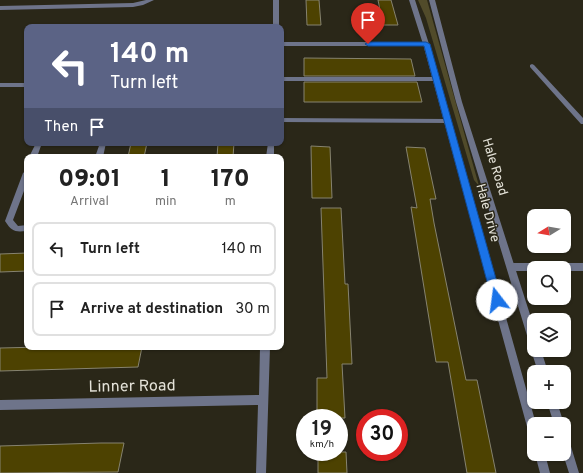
<!DOCTYPE html>
<html lang="en">
<head>
<meta charset="utf-8">
<style>
	:root { --surface:#fff; --page:#f6f6f6; --text:#222; --muted:#767676; --line:#e0e0e0 }
	body { margin:0; font-family:Overpass,sans-serif; background:var(--page); color:var(--text); height:100vh; display:flex; flex-direction:column; font-size:15px; white-space:nowrap }
	* { box-sizing:border-box; margin:0 }
	p { font-size:13px; color:var(--muted) }
	.icon { flex:none; width:22px; height:22px; fill:none; stroke:currentColor; stroke-width:2; stroke-linecap:round; stroke-linejoin:round }
	.map { position:relative; flex:1; overflow:hidden }
	.panel { position:absolute; left:24px; top:154px; width:260px; height:196px; display:flex; flex-direction:column; background:var(--surface); border-radius:8px; box-shadow:0 1px 3px #0004 }
	.panel>* { flex:none }
	.guide { position:absolute; left:24px; top:24px; width:260px; height:122px; border-radius:8px; box-shadow:0 1px 3px #0004; background:#5b6385; color:#fff; overflow:hidden }
	.needle { width:26px; rotate:259deg }
	.buttons { position:absolute; left:527px; top:209px; display:grid; gap:8px }
	.buttons a { display:grid; place-items:center; width:44px; height:44px; border-radius:8px; background:var(--surface); box-shadow:0 1px 3px #0004; font-size:20px }
	.speed { position:absolute; left:296px; top:409px; display:flex; gap:8px; font-size:20px; font-weight:700; text-align:center }
	.speed>* { display:grid; place-content:center; width:52px; height:52px; border-radius:50%; background:var(--surface); box-shadow:0 1px 3px #0004; line-height:1 }
	.speed small { font-size:10px; font-weight:400 }
	.speed .limit { border:6px solid #d22; background:#fff; color:#111 }
	.pin { position:absolute; display:grid; place-items:center; width:34px; height:34px; color:#fff; margin:-41px -17px; border-radius:50% 50% 50% 0; rotate:-45deg; box-shadow:0 0 4px #0007 }
	.pin .icon { rotate:45deg }
	.me { position:absolute; width:44px; margin:-22px; rotate:345deg; stroke-linejoin:round; filter:drop-shadow(0 0 3px #0008) }
	.turn { display:flex; align-items:center; gap:14px; height:84px; padding:0 20px; font-size:18px }
	.turn .icon { width:52px; height:52px; stroke-width:2.5 }
	.turn b { display:block; font-size:28px; line-height:34px }
	.then { display:flex; align-items:center; height:38px; padding:0 20px; background:#0003; gap:8px; font-size:15px }
	.eta { display:flex; justify-content:space-evenly; align-items:center; height:68px; text-align:center }
	.eta b { font-size:24px; font-weight:800; line-height:28px }
	ul { padding:0; list-style:none }
	li { display:flex; align-items:center; gap:12px; height:54px; margin:0 8px 6px; padding:0 12px; border:2px solid var(--line); border-radius:8px }
	li div { flex:1 }
	li b { display:block; font-size:15px }
	li em { font-style:normal }
	.map>svg:first-child { display:block }
	.green { fill:#514b2a }
	.building { fill:#4d4201; stroke:#868370 }
	.lines { fill:none; stroke-linecap:round; stroke-linejoin:round }
	.service { fill:#6e748a; fill-rule:evenodd }
	.pedestrian { fill:#6e748a; fill-rule:evenodd }
	.minor { fill:#6e748a; fill-rule:evenodd }
	.tertiary { fill:#6e748a; fill-rule:evenodd }
	.route { fill:#1a73e8; stroke:#114b97 }
	.labels { text-anchor:middle; dominant-baseline:central; stroke-width:3; stroke-linejoin:round; paint-order:stroke }
	.street-label { font-size:13px; fill:#e4e2d8; stroke:#2a2718 }
	.near-street-label { font-size:16px; fill:#e4e2d8; stroke:#2a2718 }
</style>
</head>
<body>
<div class="map">
<svg width="583" height="473" viewBox="0 0 583 473">
	<rect width="100%" height="100%" fill="#2a2718"/>
	<path class="green" d="M418,0H427L479,186L474,180L426,18Z"/>
	<path class="building" d="M306,0H319L321,25H307Z
		M378,0H391L398,25H383Z
		M304,58L411,59L415,76H304Z
		M304,82H417L422,102H304Z
		M131,143H147L144,157H128Z
		M218,143H234L233,157H217Z
		M311,146L330,147L332,198H312Z
		M406,147L425,148L436,199H430L434,223L466,380H477L496,473H467L448,362H436L411,207L417,208Z
		M321,208H341L345,284H348L352,364H342L345,418H317V378H327Z
		M27,253V271L0,272V254Z
		M42,347H142L138,367L0,371V348Z
		M101,443H124L118,472L0,473V446Z
		M318,452H346L347,473H318Z"/>
	<g class="lines">
		<path class="service" d="M281,42H426L429,44L426,46H281Z
			M532,64L534,65L583,118V124H581L530,67V65Z
			M281,118L448,119L451,121L448,123L281,122Z
			M511,263H583V271H564V268H534V271H511L508,270L507,267L508,264Z"/>
		<path class="pedestrian" d="M281,77H435L438,79L435,81H281Z"/>
		<path class="minor" d="M146,0H154L143,5L133,7L0,10V6L133,3Z
			M273,0H279V27H273Z
			M409,0H415L429,44L536,424H534V439L530,438L529,434L423,44Z
			M0,83H27V87H0Z
			M36,143H42L37,157H29Z
			M100,143H106L103,157H95Z
			M268,143H274V157H266Z
			M27,170V183L13,220L18,226L27,225V231C15,232 12,232 5,221L23,173Z
			M260,347H270L266,473H256L258,405L0,410V400L259,395Z
			M535,454H545L550,473H540Z"/>
		<path class="tertiary" d="M429,0H435L462,102L534,327V350H541L548,372H538L531,350L534,346L531,345L529,342L456,102Z
			M547,402H557L564,424H554Z
			M564,435L568,436L569,440L579,473H569L563,454H564Z"/>
	</g>
	<path class="route" d="M426,42L430,44L502,300L501,303L497,304L493,303L492,300L424,46H368L365,44L368,42Z"/>
	<g class="labels">
		<g class="street-label">
			<text transform="translate(494 167) rotate(73)">Hale Road</text>
			<text transform="translate(487 213) rotate(75)">Hale Drive</text>
		</g>
		<g class="near-street-label">
			<text transform="translate(132 387) rotate(-1)">Linner Road</text>
		</g>
	</g>
</svg>
<div class="buttons">
<a><svg class="needle" viewBox="-14 -14 28 28"><path d="M0-13l5 13h-10z" fill="#e53935"/><path d="M0 13l5-13h-10z" fill="#767676"/></svg></a>
<a><svg class="icon" aria-label="search" viewBox="0 0 24 24"><circle cx="10" cy="10" r="6"/><path d="M15 15l6 6"/></svg></a>
<a><svg class="icon" aria-label="layers" viewBox="0 0 24 24"><path d="M12 4l9 5-9 5-9-5zM3 14l9 5 9-5"/></svg></a>
<a>+</a>
<a>−</a>
</div>
<div class="speed"><div>19<small>km/h</small></div><div class="limit">30</div></div>
<div class="pin" style="left:368px;top:44px;background:#d93025"><svg class="icon" aria-label="arrive" viewBox="0 0 24 24"><path d="M6 21V4h12l-3 4 3 4H6"/></svg></div>
<svg class="me" style="left:497px;top:300px" viewBox="-20 -20 40 40"><circle r="19" fill="#fff"/><path d="M0-13L10 11 0 6-10 11z" fill="#1a73e8"/></svg>
<div class="guide">
<div class="turn"><svg class="icon" aria-label="left" viewBox="0 0 24 24"><path d="M17 20v-9H6M10 6l-5 5 5 5"/></svg><div><b>140 m</b>Turn left</div></div>
<div class="then">Then<svg class="icon" aria-label="arrive" viewBox="0 0 24 24"><path d="M6 21V4h12l-3 4 3 4H6"/></svg></div>
</div>
<section class="panel">
<div class="eta">
<div><b>09:01</b><p>Arrival</p></div>
<div><b>1</b><p>min</p></div>
<div><b>170</b><p>m</p></div>
</div>
<ul>
<li><svg class="icon" aria-label="left" viewBox="0 0 24 24"><path d="M17 20v-9H6M10 6l-5 5 5 5"/></svg><div><b>Turn left</b></div><em>140 m</em></li>
<li><svg class="icon" aria-label="arrive" viewBox="0 0 24 24"><path d="M6 21V4h12l-3 4 3 4H6"/></svg><div><b>Arrive at destination</b></div><em>30 m</em></li>
</ul>
</section>
</div>
</body>
</html>
